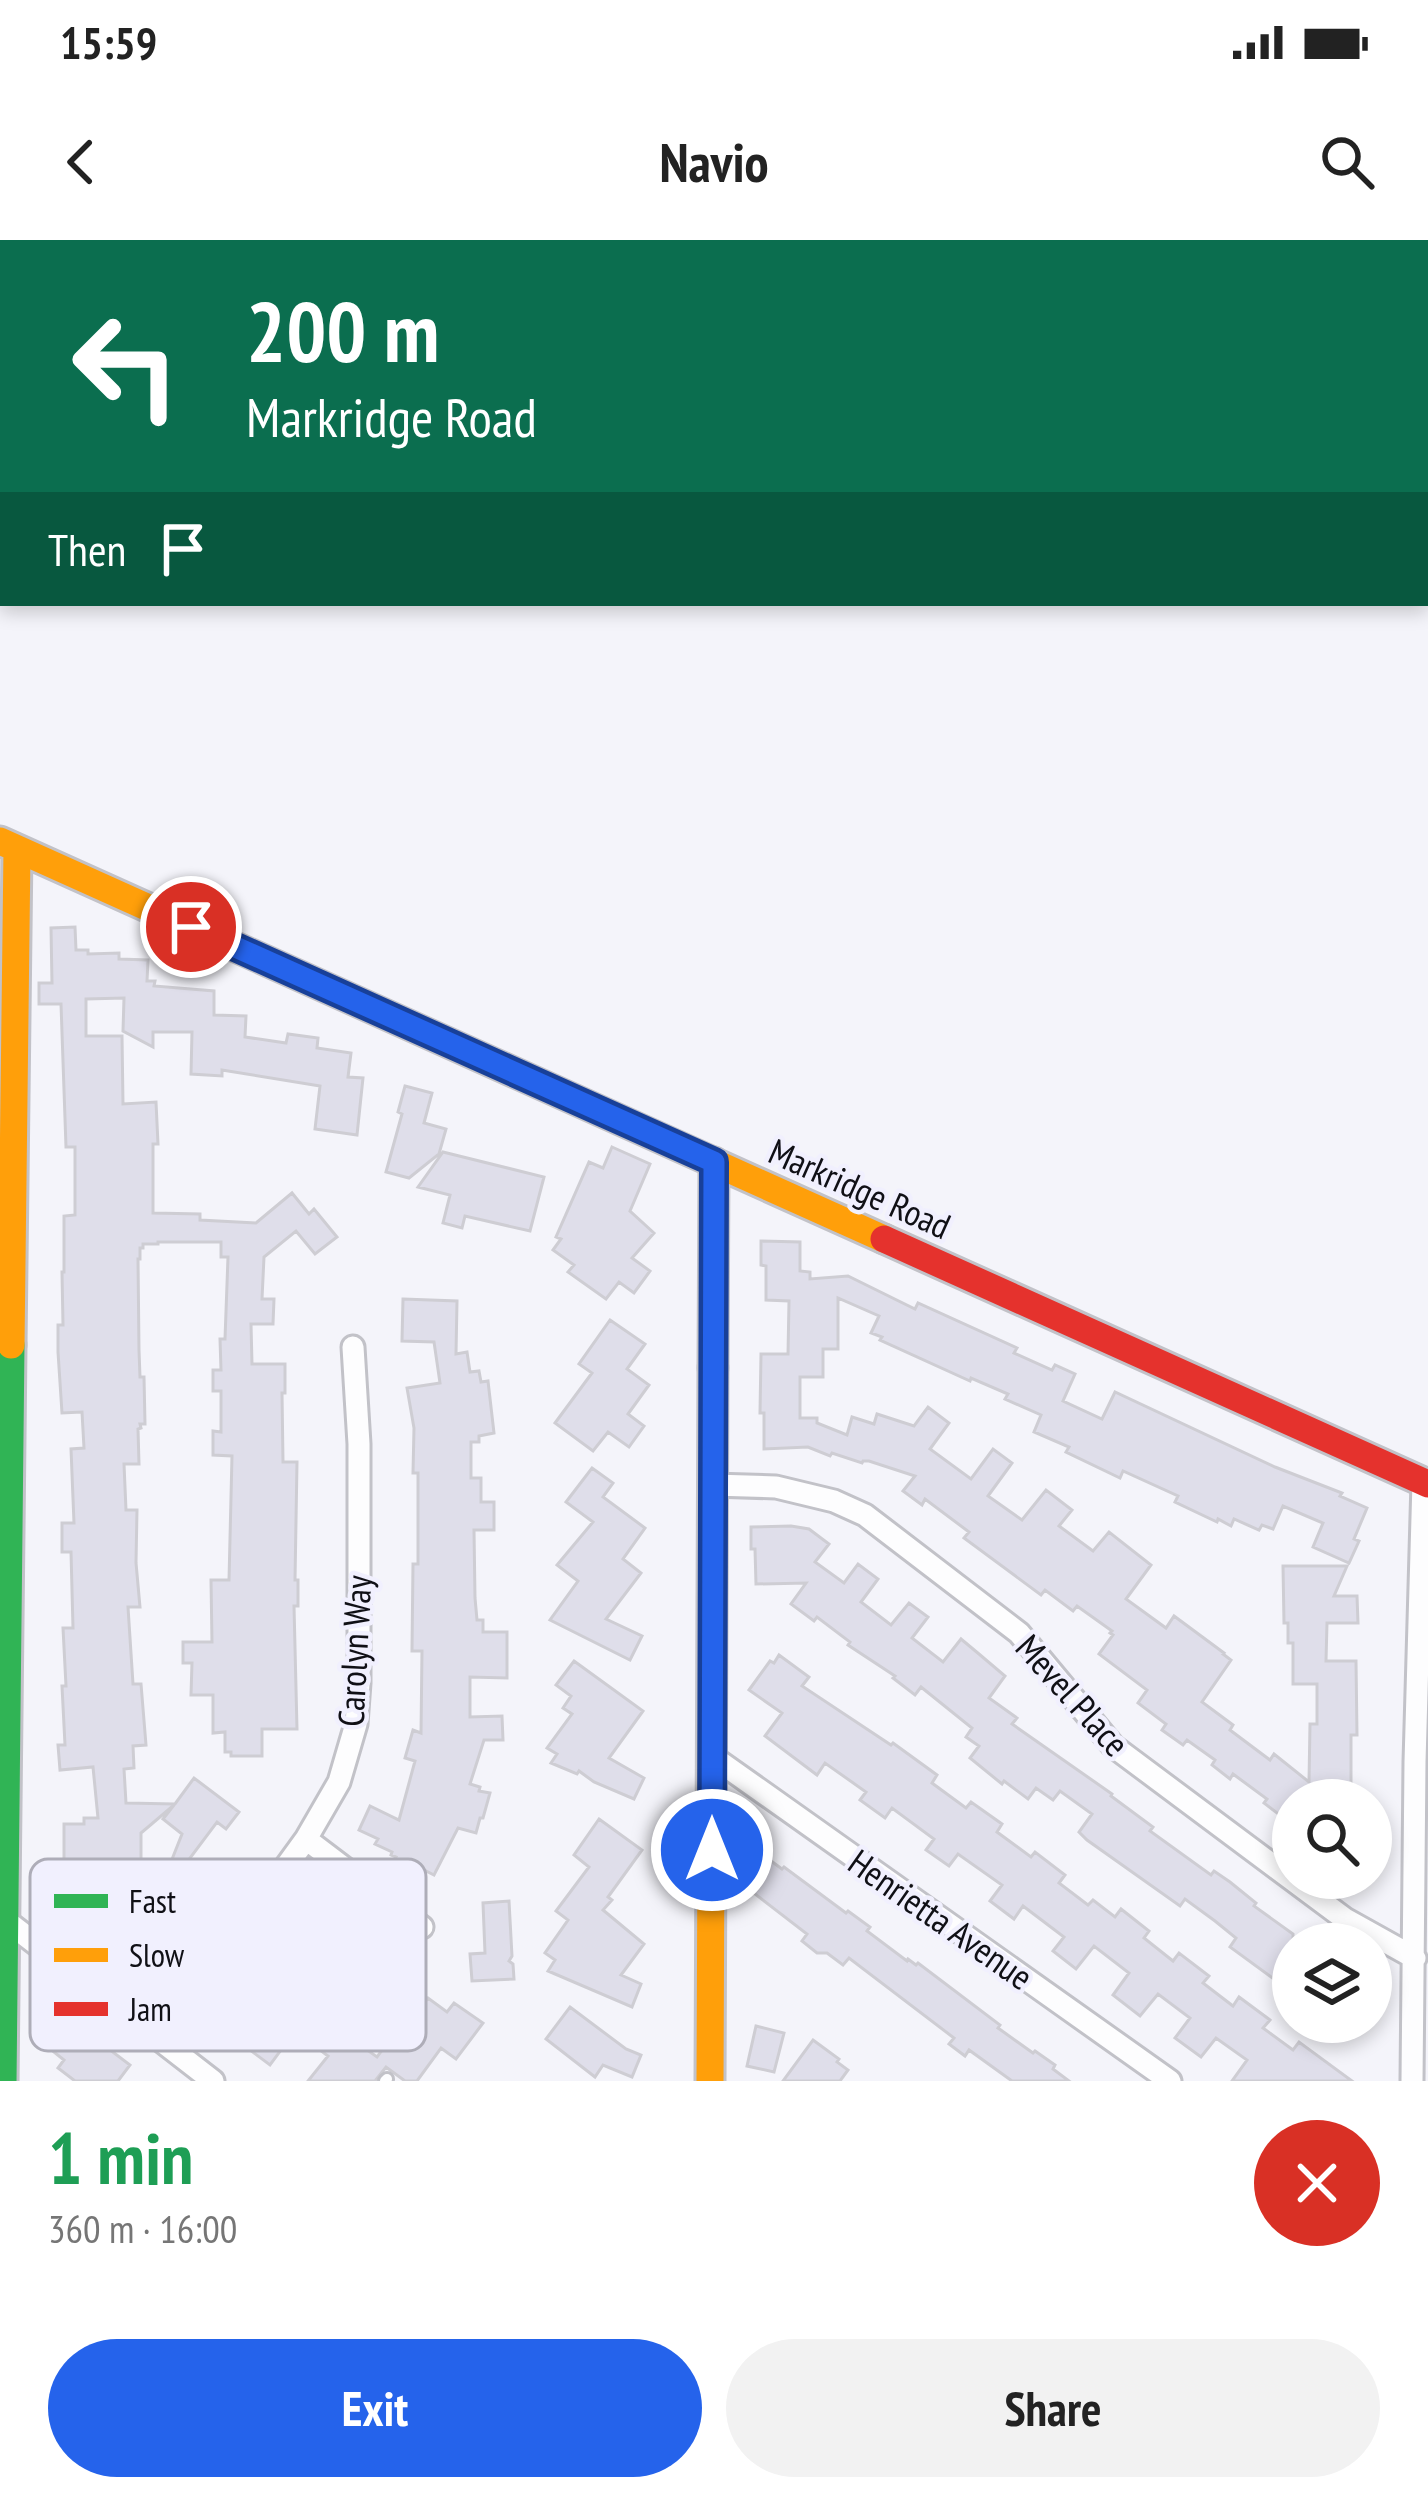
<!DOCTYPE html>
<html lang="en">
<head>
<meta charset="utf-8">
<style>
	:root { --surface:#fff; --page:#f2f2f2; --text:#222; --muted:#767676; --accent:#2563eb }
	body { margin:0; font-family:"PT Sans Narrow",sans-serif; background:var(--page); color:var(--text); height:100vh; display:flex; flex-direction:column; font-size:45px; white-space:nowrap }
	* { box-sizing:border-box; margin:0 }
	p { font-size:39px; color:var(--muted) }
	.icon { flex:none; width:66px; height:66px; fill:none; stroke:currentColor; stroke-width:2; stroke-linecap:round; stroke-linejoin:round }
	.map { position:relative; height:1841px; overflow:hidden }
	.details { display:flex; flex-direction:column; background:var(--surface); flex:1 }
	.details>* { flex:none }
	.guide { position:absolute; left:0px; top:0px; width:1428px; height:366px; box-shadow:0 6px 18px #0003; background:#0b6e4f; color:#fff; overflow:hidden }
	.controls { position:absolute; left:1272px; top:1539px; display:grid; gap:24px }
	.controls a { display:grid; place-items:center; width:120px; height:120px; border-radius:50%; background:var(--surface); box-shadow:0 6px 18px #0003; font-size:60px }
	.pin { position:absolute; display:grid; place-items:center; width:102px; height:102px; color:#fff; margin:-51px; border:6px solid #fff; border-radius:50%; box-shadow:0 3px 12px #0007 }
	.me { position:absolute; width:132px; margin:-66px; rotate:0deg; stroke-linejoin:round; filter:drop-shadow(0 0 9px #0008) }
	.turn { display:flex; align-items:center; gap:42px; height:252px; padding:0 48px; font-size:54px }
	.turn .icon { width:156px; height:156px; stroke-width:2.5 }
	.turn b { display:block; font-size:84px; line-height:102px }
	.then { display:flex; align-items:center; height:114px; padding:0 48px; background:#0003; gap:24px; font-size:45px }
	.round { display:grid; place-items:center; flex:none; width:126px; height:126px; border-radius:63px; background:var(--page) }
	.headline { display:flex; align-items:center; justify-content:space-between; height:204px; padding:0 48px }
	h1 { font-size:72px; font-weight:800; line-height:90px; color:#1e9e55 }
	.button { display:flex; gap:24px; margin-top:auto; padding:24px 48px }
	.button a { flex:1; height:138px; border-radius:72px; background:var(--accent); color:#fff; font-size:48px; font-weight:800; line-height:138px; text-align:center }
	.button a+a { background:var(--page); color:var(--text) }
	.status { display:flex; justify-content:space-between; align-items:center; height:84px; padding:0 60px; background:var(--surface); direction:ltr }
	.status svg { height:33px; fill:currentColor }
	header { display:flex; justify-content:space-between; align-items:center; height:156px; padding:0 48px; background:var(--surface); font-size:54px; font-weight:800 }
	.map>svg:first-child { display:block }
	.forest { fill:#d8dcbe }
	.building { fill:#dfdeea; stroke:#cecdd3; stroke-width:3 }
	.lines { fill:none; stroke-linecap:round; stroke-linejoin:round }
	.lane-casing { stroke:#c2c2c8; stroke-width:16 }
	.street-casing { stroke:#c2c2c8; stroke-width:27 }
	.fast-casing { stroke:#c2c2c8; stroke-width:33 }
	.slow-casing { stroke:#c2c2c8; stroke-width:33 }
	.jam-casing { stroke:#c2c2c8; stroke-width:33 }
	.lane { stroke:#fdfdfe; stroke-width:10 }
	.street { stroke:#fdfdfe; stroke-width:21 }
	.fast { stroke:#30b455; stroke-width:27 }
	.slow { stroke:#ff9f0a; stroke-width:27 }
	.jam { stroke:#e5322d; stroke-width:27 }
	.route-casing { stroke:#184099; stroke-width:30 }
	.route { stroke:#2563eb; stroke-width:21 }
	.labels { text-anchor:middle; dominant-baseline:central; stroke-width:9; stroke-linejoin:round; paint-order:stroke }
	.street-label { font-size:36px; fill:#101016; stroke:#f1f0fe }
	.key { fill:#f1f0fe; stroke:#aeadb8; stroke-width:3 }
	.key-label { font-size:33px; fill:#101016 }
</style>
</head>
<body>
<div class="status"><b>15:59</b><svg viewBox="0 0 49 12"><path d="M0 12V9h3v3zM5 12V6h3v6zM10 12V3h3v9zM15 12V0h3v12zM26 1h20v11H26zM47 4h2v5h-2z"/></svg></div>
<header><svg class="icon" aria-label="back" viewBox="0 0 24 24"><path d="M15 5l-7 7 7 7"/></svg>Navio<svg class="icon" aria-label="search" viewBox="0 0 24 24"><circle cx="10" cy="10" r="6"/><path d="M15 15l6 6"/></svg></header>
<div class="map">
<svg width="1428" height="1841" viewBox="0 0 1428 1841">
	<rect width="100%" height="100%" fill="#f4f4fa"/>
	<path class="forest" d="M591,0H1390L1389,3H594Z"/>
	<path class="building" d="M75,687L76,710H88V714L119,713V719L148,720L147,741H155L154,746L214,751V775L246,776L245,797L286,803L288,794L318,798L317,808L351,813L348,837L363,838L357,895L315,889L320,846L222,830V836L191,834L192,792H153V807L123,791L124,758L86,759V796H122L123,864L156,862L158,904H153V973L200,974V980L256,983L292,953L309,974L314,969L337,997L315,1014L296,991L264,1017L262,1059H274L273,1084H251L252,1124H285V1153H282L283,1222H297L295,1340H298V1366H294L297,1489H262V1516H231V1512H225V1492L213,1493V1455H191L192,1423H183V1402H212L211,1340H229L232,1216L213,1215V1191L221,1192V1151H213V1130H221L220,1099H225L228,1017H221V1002H158V1004H143V1008H140V1019H138L139,1110L140,1137H144L145,1184H140L141,1188L138,1189L139,1224H124L126,1270H137L136,1323L140,1367H128L133,1444H141L146,1505L133,1506L134,1528L124,1529L126,1563L175,1564L194,1538L239,1572L226,1589L217,1582L184,1626L195,1630L187,1649L180,1646L153,1683L148,1680L182,1594L163,1579L174,1565L141,1593V1681L128,1698L105,1681L101,1685L84,1672L92,1663L71,1647H40L41,1622L64,1623V1584H84V1578H98L93,1527L60,1530L58,1505H65L62,1446H66L63,1388H73L71,1312H62V1283H74L71,1209L84,1208L82,1172L62,1173L58,1112V1085H63L62,1032H64V976L75,975V907H66L61,764H39V743H52L51,688Z
		M405,846L432,853L424,883L446,889L439,914L409,938L386,932L402,874L398,872Z
		M612,907L650,924L630,971L654,993L632,1018L650,1031L634,1053L619,1042L606,1059L568,1032L574,1025L553,1010L561,999L556,997L589,922L603,928Z
		M443,912L544,937L530,991L465,976L462,988L443,983L450,955L418,947Z
		M761,1001L800,1002V1031L810,1032V1039L848,1036L915,1069L918,1063L1017,1108L1014,1113L1052,1130L1055,1125L1075,1134L1063,1161L1102,1179L1115,1152L1275,1227L1342,1253L1340,1256L1367,1268L1354,1299L1359,1301L1349,1323L1313,1307L1323,1283L1283,1266L1273,1289L1262,1285L1259,1290L1234,1279L1231,1286L1218,1279L1217,1282L1175,1262L1178,1256L1123,1231L1120,1238L1066,1212L1069,1207L1034,1192L1041,1175L1005,1159L1008,1154L971,1138L970,1141L880,1100L882,1097L871,1093L879,1076L838,1058V1109H823V1137H800V1178H817V1183L847,1195L852,1177L874,1184L877,1174L914,1186L928,1167L949,1183L930,1209L971,1239L993,1209L1012,1223L988,1256L1022,1280L1046,1250L1072,1270L1059,1286L1093,1311L1109,1292L1151,1325L1126,1359L1166,1388L1174,1376L1224,1413L1223,1414L1231,1420L1202,1462L1233,1485L1230,1490L1270,1520L1274,1514L1309,1542L1310,1484H1317V1444H1293V1403H1288V1383H1284L1283,1326H1347L1334,1356H1357L1358,1383H1327L1326,1421H1356L1357,1495H1351V1560H1293V1585L1264,1563L1267,1559L1233,1534L1230,1539L1212,1525L1215,1520L1187,1500L1183,1505L1162,1490L1166,1484L1138,1463L1147,1450L1099,1414L1113,1395L1110,1393L1112,1391L1077,1366L1073,1371L1045,1350L1041,1355L964,1298L969,1292L925,1259L922,1265L903,1251L915,1236L869,1221H863L862,1223L832,1213L830,1216L808,1207L764,1209V1173H760L761,1114H788L789,1061L766,1060V1026L761,1025Z
		M403,1059L457,1061L456,1114L467,1112L470,1132L479,1131L481,1142L488,1141L494,1193L479,1196V1202H471V1238H481V1262H494V1290H474L475,1358L477,1380H483V1392H507V1438L470,1437V1477L502,1476L503,1500H484L470,1544L480,1547L479,1551L490,1553L483,1578H480L476,1593L458,1588L434,1635L426,1631L421,1641L391,1626L396,1617L391,1615L392,1612L375,1604L378,1599L359,1590L370,1566L399,1580L415,1521L405,1518L413,1490L421,1493L422,1411H412L413,1324H418V1233H413L414,1188L407,1148L440,1143L434,1102L402,1101Z
		M610,1080L645,1104L627,1129L649,1145L628,1174L644,1186L629,1207L608,1192L593,1211L555,1183L592,1133L579,1124Z
		M592,1228L613,1243L603,1257L645,1288L623,1319L641,1333L606,1379L642,1396L630,1420L550,1380L578,1341L557,1325L593,1282L566,1262Z
		M791,1286L809,1289L829,1304L815,1322L844,1343L858,1324L878,1339L861,1362L891,1385L909,1363L928,1377L912,1398L943,1422L961,1399L979,1414L1005,1436L989,1458L1017,1478L1012,1484L1112,1554L1111,1556L1153,1587L1150,1591L1211,1635L1214,1631L1230,1642L1256,1663L1254,1666L1293,1694V1753L1230,1707L1236,1698L1215,1681L1185,1659L1180,1666L1087,1600L1079,1592L1092,1574L1060,1551L1053,1560L1036,1548L1028,1559L1004,1541L1002,1544L970,1518L979,1506L966,1497L972,1488L921,1447L915,1455L893,1438L895,1436L848,1405L850,1402L817,1377L814,1381L791,1364L806,1343L756,1344L755,1309H751V1287Z
		M779,1415L809,1437L802,1446L891,1505L893,1503L937,1535L932,1543L966,1568L971,1562L1002,1584L997,1592L1031,1617L1035,1612L1065,1635L1059,1643L1088,1665L1093,1660L1115,1677L1121,1669L1149,1691L1144,1698L1173,1721L1179,1713L1209,1736L1203,1743L1233,1766L1239,1757L1270,1780L1263,1788L1293,1810L1299,1802L1352,1841H1232L1247,1820L1216,1798L1201,1817L1175,1798L1190,1778L1158,1754L1140,1776L1113,1755L1129,1733L1094,1706L1076,1729L1053,1711L1064,1697L1023,1666L1014,1679L990,1661L1002,1645L958,1614L949,1626L926,1610L934,1599L892,1568L885,1578L860,1560L866,1552L825,1523L817,1535L765,1496L782,1473L749,1450L770,1421L774,1423Z
		M574,1421L643,1471L609,1518L644,1538L634,1559L594,1542L579,1531L577,1534L551,1523L557,1514L547,1508L572,1474L563,1468L571,1456L556,1445Z
		M599,1579L642,1610L608,1657L612,1660L603,1670L644,1704L621,1735L641,1744L632,1767L548,1731L555,1720L545,1713L568,1680L556,1671L589,1627L574,1615Z
		M767,1618L782,1629L784,1627L846,1673L848,1671L870,1687L867,1691L907,1721L908,1719L916,1725L918,1723L1000,1785L998,1788L1033,1813L1035,1811L1055,1825L1053,1829L1069,1841H1012L969,1810L965,1816L949,1804L954,1798L849,1718L843,1725L827,1713H817L802,1701L807,1694L746,1647Z
		M509,1661L512,1716L509,1721L513,1724L514,1739L472,1741L470,1714L485,1713L483,1663Z
		M306,1666L346,1697L355,1686L377,1703L367,1717L380,1726L365,1745L318,1711L292,1747L337,1782L334,1786L377,1817L404,1781L392,1772L408,1751L424,1763L428,1758L447,1772L454,1763L483,1783L456,1819L441,1808L417,1841H405L386,1827L375,1841H308L328,1816L295,1791L270,1825L250,1810L261,1795L235,1776L241,1767L230,1759L246,1736L258,1744L294,1693L289,1689Z
		M570,1767L626,1809L641,1815L632,1837L603,1825L595,1837L546,1799Z
		M76,1784L130,1825L118,1841H75L58,1828L64,1820L54,1812Z
		M756,1786L784,1793L774,1832L747,1826Z
		M813,1800L839,1819L837,1822L848,1830L840,1841H783Z"/>
	<g class="lines">
		<defs>
			<path id="lane" d="M385,1841L387,1839"/>
			<path id="street" d="M0,81L3,80
				M713,1245L776,1247L834,1261L865,1275L1019,1393L1113,1506L1345,1679L1415,1718
				M713,1517L1170,1841
				M306,1599L422,1687
				M0,1676L213,1841
				M160,1800L306,1599L339,1542L356,1484L359,1443V1204L353,1107
				M1412,1841L1415,1522L1423,1242"/>
			<path id="fast" d="M713,1128L714,922
				M3,1841L11,1105"/>
			<path id="slow" d="M0,601L884,999
				M11,1105L17,609
				M710,1841L713,1128"/>
			<path id="jam" d="M884,999L1428,1244"/>
		</defs>
		<use href="#lane" class="lane-casing"/>
		<use href="#street" class="street-casing"/>
		<use href="#fast" class="fast-casing"/>
		<use href="#slow" class="slow-casing"/>
		<use href="#jam" class="jam-casing"/>
		<use href="#lane" class="lane"/>
		<use href="#street" class="street"/>
		<use href="#fast" class="fast"/>
		<use href="#slow" class="slow"/>
		<use href="#jam" class="jam"/>
	</g>
	<g class="lines">
		<defs>
			<path id="route" d="M191,687L714,922L712,1610"/>
		</defs>
		<use href="#route" class="route-casing"/>
		<use href="#route" class="route"/>
	</g>
	<g class="labels">
		<g class="street-label">
			<text transform="translate(860 948) rotate(24)">Markridge Road</text>
			<text transform="translate(354 1411) rotate(-87)">Carolyn Way</text>
			<text transform="translate(1073 1455) rotate(48)">Mevel Place</text>
			<text transform="translate(941 1679) rotate(35)">Henrietta Avenue</text>
		</g>
	</g>
	<rect x="30" y="1619" width="396" height="192" rx="18" class="key"/>
	<rect x="54" y="1654" width="54" height="14" fill="#30b455"/>
	<rect x="54" y="1708" width="54" height="14" fill="#ff9f0a"/>
	<rect x="54" y="1762" width="54" height="14" fill="#e5322d"/>
	<g class="key-label">
		<text x="129" y="1673">Fast</text>
		<text x="129" y="1727">Slow</text>
		<text x="129" y="1781">Jam</text>
	</g>
</svg>
<div class="controls">
<a><svg class="icon" aria-label="search" viewBox="0 0 24 24"><circle cx="10" cy="10" r="6"/><path d="M15 15l6 6"/></svg></a>
<a><svg class="icon" aria-label="layers" viewBox="0 0 24 24"><path d="M12 4l9 5-9 5-9-5zM3 14l9 5 9-5"/></svg></a>
</div>
<div class="pin" style="left:191px;top:687px;background:#d93025"><svg class="icon" aria-label="arrive" viewBox="0 0 24 24"><path d="M6 21V4h12l-3 4 3 4H6"/></svg></div>
<svg class="me" style="left:712px;top:1610px" viewBox="-20 -20 40 40"><circle r="17" fill="#2563eb" stroke="#fff" stroke-width="3"/><path d="M0-11L8 9 0 5-8 9z" fill="#fff"/></svg>
<div class="guide">
<div class="turn"><svg class="icon" aria-label="left" viewBox="0 0 24 24"><path d="M17 20v-9H6M10 6l-5 5 5 5"/></svg><div><b>200 m</b>Markridge Road</div></div>
<div class="then">Then<svg class="icon" aria-label="arrive" viewBox="0 0 24 24"><path d="M6 21V4h12l-3 4 3 4H6"/></svg></div>
</div>
</div>
<section class="details">
<div class="headline"><div><h1>1 min</h1><p>360 m · 16:00</p></div><a class="round" style="background:#d93025;color:#fff"><svg class="icon" aria-label="close" viewBox="0 0 24 24"><path d="M6 6l12 12M18 6L6 18"/></svg></a></div>
<div class="button"><a>Exit</a><a>Share</a></div>
</section>
</body>
</html>
